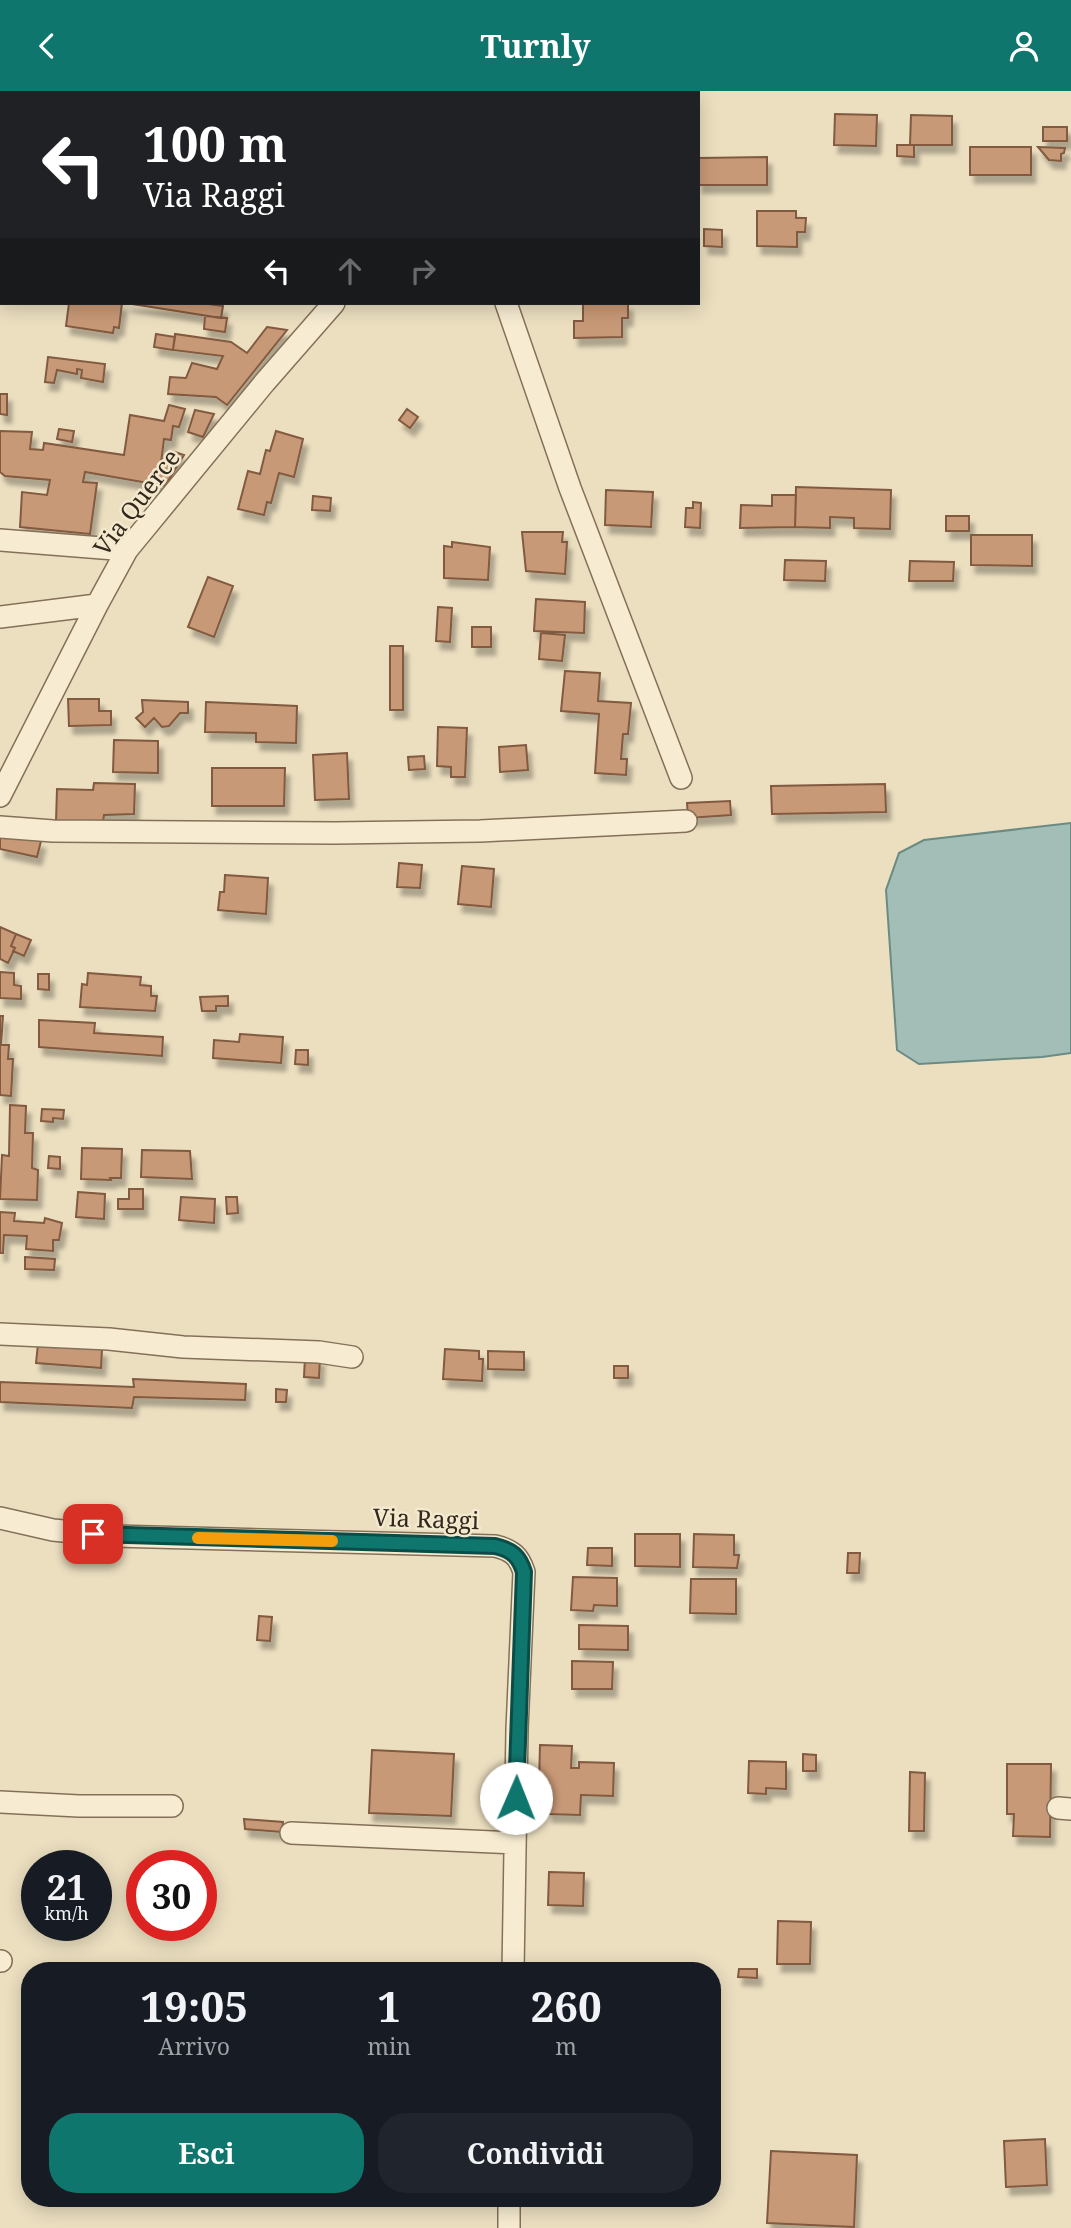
<!DOCTYPE html>
<html lang="it">
<head>
<meta charset="utf-8">
<style>
	:root { --surface:#171b24; --page:#20242c; --text:#f1f3f6; --muted:#9ea1a6; --accent:#0f766e }
	body { margin:0; font-family:"Noto Serif",serif; background:var(--page); color:var(--text); height:100vh; display:flex; flex-direction:column; font-size:26px; white-space:nowrap }
	* { box-sizing:border-box; margin:0 }
	p { font-size:23px; color:var(--muted) }
	.icon { flex:none; width:38px; height:38px; fill:none; stroke:currentColor; stroke-width:2; stroke-linecap:round; stroke-linejoin:round }
	.map { position:relative; flex:1; overflow:hidden }
	.drawer { position:absolute; left:21px; top:1871px; width:700px; height:245px; display:flex; flex-direction:column; background:var(--surface); border-radius:28px; box-shadow:0 4px 18px #0003 }
	.drawer>* { flex:none }
	.banner { position:absolute; left:0px; top:0px; width:700px; height:214px; box-shadow:0 4px 18px #0003; background:#202124; color:#fff; overflow:hidden }
	.speed { position:absolute; left:21px; top:1759px; display:flex; gap:14px; font-size:35px; font-weight:700; text-align:center }
	.speed>* { display:grid; place-content:center; width:91px; height:91px; border-radius:50%; background:var(--surface); box-shadow:0 4px 18px #0003; line-height:1 }
	.speed small { font-size:18px; font-weight:400 }
	.speed .limit { border:10px solid #d22; background:#fff; color:#111 }
	.pin { position:absolute; display:grid; place-items:center; width:60px; height:60px; color:#fff; margin:-30px; border-radius:14px; box-shadow:0 4px 10px #0006 }
	.me { position:absolute; width:77px; margin:-38px; rotate:1deg; stroke-linejoin:round; filter:drop-shadow(0 0 5px #0008) }
	.turn { display:flex; align-items:center; gap:24px; height:147px; padding:0 28px; font-size:32px }
	.turn .icon { width:91px; height:91px; stroke-width:2.5 }
	.turn b { display:block; font-size:49px; line-height:60px }
	.lanes { display:flex; align-items:center; height:66px; padding:0 28px; background:#0003; justify-content:center; gap:35px; direction:ltr }
	.lanes .off { opacity:.35 }
	.eta { display:flex; justify-content:space-evenly; align-items:center; height:119px; text-align:center }
	.eta b { font-size:42px; font-weight:700; line-height:49px }
	.button { display:flex; gap:14px; margin-top:auto; padding:14px 28px }
	.button a { flex:1; height:80px; border-radius:28px; background:var(--accent); color:#fff; font-size:28px; font-weight:700; line-height:80px; text-align:center }
	.button a+a { background:var(--page); color:var(--text) }
	header { display:flex; justify-content:space-between; align-items:center; height:91px; padding:0 28px; background:var(--accent); color:#fff; font-size:32px; font-weight:700 }
	.map>svg:first-child { display:block }
	.water { fill:#a3beb6; stroke:#6a8b83; stroke-width:2 }
	.building { fill:#c89977; stroke:#825a40; stroke-width:2; filter:url(#shadow) }
	.lines { fill:none; stroke-linecap:round; stroke-linejoin:round }
	.minor-casing { stroke:#847059; stroke-width:24 }
	.minor { stroke:#f7ecd2; stroke-width:21 }
	.route-casing { stroke:#0a4d48; stroke-width:18 }
	.route { stroke:#0f766e; stroke-width:12 }
	.slow { stroke:#f59e0b; stroke-width:12 }
	.labels { text-anchor:middle; dominant-baseline:central; stroke-width:5; stroke-linejoin:round; paint-order:stroke }
	.street-label { font-size:24px; fill:#34281d; stroke:#f3e9cf }
</style>
</head>
<body>
<header><svg class="icon" aria-label="back" viewBox="0 0 24 24"><path d="M15 5l-7 7 7 7"/></svg>Turnly<svg class="icon" aria-label="person" viewBox="0 0 24 24"><circle cx="12" cy="8" r="4"/><path d="M4 21q1-7 8-7t8 7"/></svg></header>
<div class="map">
<svg width="1071" height="2137" viewBox="0 0 1071 2137">
	<defs>
		<filter id="shadow"><feDropShadow dx="4.5" dy="8" stdDeviation="2" flood-color="#0004"/></filter>
	</defs>
	<rect width="100%" height="100%" fill="#ecdfc0"/>
	<path class="water" d="M1071,732V962L1042,966L919,973L897,959L886,799L899,762L924,749Z"/>
	<path class="building" d="M835,23L877,24L876,55L834,54Z
		M911,24L952,25V54H910Z
		M1043,36H1067V50H1043Z
		M897,54H914V66L897,65Z
		M970,56H1031V84H970Z
		M1038,56L1065,57L1064,62L1061,63V70L1049,69Z
		M767,66V94H698V67Z
		M757,120H796V127H806L805,141H797V156L757,155Z
		M704,138L722,139V156L704,155Z
		M69,212H122L119,237L114,236L113,242L66,235Z
		M126,212H201L223,215L221,227Z
		M583,212H628V227H622V246L574,247V230H583Z
		M205,225L227,227L225,241L204,238Z
		M267,236L287,239L227,314L216,306L168,303L170,286L186,287L192,272L217,278L223,265L173,259L175,243L231,251L247,262Z
		M156,243L175,246L173,259L154,256Z
		M48,266L105,273L103,291L81,287L82,279L77,278V283L57,279L54,292L45,291Z
		M0,303H7V324L0,323Z
		M169,314L185,318L179,336L173,335L171,349L164,348L161,372L166,373L172,360L184,364L165,395L85,381L83,391L97,392L90,443L20,436L22,401L47,404L50,389L5,385L0,381V340L32,341L30,358L43,359L44,352L124,364L130,324L164,330Z
		M407,318L418,326L410,337L399,329Z
		M195,319L214,323L203,346L188,341Z
		M59,338L74,340L72,351L57,348Z
		M276,340L303,348L294,386L279,382L271,412L267,411L264,424L238,418L248,380L260,383L266,359L270,360Z
		M796,396L891,399L890,438L854,437V427L830,426V437L795,436Z
		M606,399L653,401L651,436L605,434Z
		M772,404H796L795,436L740,437L741,414L772,415Z
		M313,405L331,407L330,420L312,419Z
		M693,411L701,412L700,437L685,436L686,417H693Z
		M946,425H969V440H946Z
		M522,441H563L562,451H567L565,483L526,480Z
		M971,444H1032V475L971,474Z
		M452,451L490,456L488,489L444,487V455L452,456Z
		M785,469L826,470L825,490L784,489Z
		M910,470L954,471L953,490H909Z
		M208,486L233,495L214,546L188,536Z
		M536,508L585,511L584,542L534,540Z
		M438,516L452,517L450,551L436,550Z
		M472,536H491V556H472Z
		M541,542L565,544L562,570L539,568Z
		M390,555H403V619H390Z
		M565,580L600,582L598,610L631,612L628,643H623L621,668H627L626,684L595,682L599,623L561,620Z
		M68,608H99V620H111V634L69,635Z
		M142,609L188,611V622H180L169,635L162,636L154,627L145,636L136,627L143,621Z
		M206,611L297,615L296,652L256,651V642L205,641Z
		M438,636L467,637L465,686H451V676L437,675Z
		M114,649L158,650V682L113,681Z
		M526,654L528,679L500,681L499,656Z
		M347,662L349,708L315,709L313,664Z
		M424,665L425,678L409,679L408,666Z
		M212,677H285L284,715H212Z
		M94,692L135,693L134,723L104,724L103,731L56,730L57,698L93,699Z
		M885,693L886,721L772,723L771,695Z
		M730,710L731,724L688,727L687,712Z
		M0,742L41,750L37,766L0,758Z
		M399,772L422,774L420,797L397,796Z
		M462,775L494,778L491,816L458,813Z
		M225,784L268,787L266,823L218,819L220,801H224Z
		M0,836L16,843L11,855L15,857L8,872L0,868Z
		M16,843L31,849L24,865L13,860L15,857L11,855Z
		M0,881L14,882V894L21,895V908L0,907Z
		M88,882L141,886L140,894L151,895V905H157L155,920L80,916L82,893L87,894Z
		M38,883H49V899L38,898Z
		M228,905V915H216V920H202L200,906Z
		M0,925H3L1,954H9L8,968H13L11,1005L0,1004Z
		M39,929L95,932L94,942L163,946L162,965L39,956Z
		M240,943L283,946L281,972L213,967L214,949L239,951Z
		M296,959H308V974L295,973Z
		M10,1014L26,1015L25,1042H33L32,1077L38,1079L37,1109L0,1108L2,1064L9,1065Z
		M42,1018L64,1019L63,1028L53,1027V1031L41,1030Z
		M82,1057L122,1058L121,1087H110L111,1089L81,1088Z
		M142,1059L190,1060L192,1088L141,1086Z
		M49,1065L60,1066V1078L48,1077Z
		M129,1098H143V1118H118V1108H129Z
		M78,1101L105,1103L104,1128L76,1126Z
		M181,1106L215,1108L214,1132L179,1129Z
		M226,1106H237L238,1122L227,1123Z
		M0,1121L15,1122L14,1130L44,1132L45,1127L62,1132L59,1149H53V1160L26,1158L27,1145L4,1144L3,1162H0Z
		M25,1166L55,1168L54,1179L25,1178Z
		M38,1253L102,1258L101,1277L36,1272Z
		M445,1258L479,1260V1268H483L482,1290L443,1288Z
		M488,1260L524,1261V1279L488,1278Z
		M305,1266L320,1267L319,1287L304,1286Z
		M614,1275H628V1287H614Z
		M133,1288L246,1293L245,1309L134,1306L132,1317L0,1311V1291L134,1296Z
		M276,1298L287,1299L286,1311H276Z
		M635,1443H680V1476L635,1475Z
		M694,1443L734,1444V1464H739L737,1477L693,1476Z
		M588,1457H612V1475L587,1474Z
		M848,1462H860L859,1482H847Z
		M573,1486L617,1487V1515L594,1514L593,1520L571,1519Z
		M691,1488H736V1523L690,1522Z
		M259,1525L272,1526L270,1550L257,1549Z
		M579,1534L628,1535V1559L579,1558Z
		M572,1570L613,1571L612,1598H572Z
		M540,1654L572,1655L571,1677H579V1671L614,1672L613,1705L581,1704L580,1724L548,1723L549,1693L539,1692Z
		M372,1659L454,1663L451,1725L369,1722Z
		M803,1663L816,1664V1680H803Z
		M749,1670L786,1671V1698L766,1697V1703L748,1702Z
		M1007,1673H1051L1050,1746L1013,1745L1014,1723H1007Z
		M910,1681L925,1682L924,1740H909Z
		M244,1728L283,1731L282,1741L245,1738Z
		M549,1781L584,1782L583,1815L548,1814Z
		M778,1830L811,1831L810,1873H777Z
		M739,1878H757V1887L738,1886Z
		M1045,2048L1047,2094L1006,2096L1004,2050Z
		M771,2060L857,2064L854,2136L767,2132Z"/>
	<g class="lines">
		<defs>
			<path id="minor" d="M515,2L517,0
				M506,212L570,397L681,687
				M0,449L127,459
				M0,526L97,514
				M0,705L97,514L127,459L265,291L334,212
				M0,736L53,740L335,742L480,740L686,730
				M0,1243L109,1248L183,1256L319,1261L352,1266
				M0,1427L53,1439L114,1445L495,1455C512,1459 519,1465 524,1481L517,1638L513,1880
				M0,1711L79,1715H172
				M1058,1717L1071,1718
				M291,1742L515,1752
				M0,1870H1
				M509,2137V2107"/>
		</defs>
		<use href="#minor" class="minor-casing"/>
		<use href="#minor" class="minor"/>
	</g>
	<g class="lines">
		<defs>
			<path id="route" d="M93,1443L495,1455C512,1459 519,1465 524,1481L516,1707"/>
		</defs>
		<use href="#route" class="route-casing"/>
		<use href="#route" class="route"/>
		<path class="slow" d="M198,1447L332,1450"/>
	</g>
	<g class="labels">
		<g class="street-label">
			<text transform="translate(136 411) rotate(-53)">Via Querce</text>
			<text transform="translate(426 1427) rotate(2)">Via Raggi</text>
		</g>
	</g>
</svg>
<div class="speed"><div>21<small>km/h</small></div><div class="limit">30</div></div>
<div class="pin" style="left:93px;top:1443px;background:#d93025"><svg class="icon" aria-label="arrive" viewBox="0 0 24 24"><path d="M6 21V4h12l-3 4 3 4H6"/></svg></div>
<svg class="me" style="left:516px;top:1707px" viewBox="-20 -20 40 40"><circle r="19" fill="#fff"/><path d="M0-13L10 11 0 6-10 11z" fill="#0f766e"/></svg>
<div class="banner">
<div class="turn"><svg class="icon" aria-label="left" viewBox="0 0 24 24"><path d="M17 20v-9H6M10 6l-5 5 5 5"/></svg><div><b>100 m</b>Via Raggi</div></div>
<div class="lanes"><svg class="icon" aria-label="left" viewBox="0 0 24 24"><path d="M17 20v-9H6M10 6l-5 5 5 5"/></svg><svg class="icon off" aria-label="ahead" viewBox="0 0 24 24"><path d="M12 20V5M6 11l6-6 6 6"/></svg><svg class="icon off" aria-label="right" viewBox="0 0 24 24"><path d="M7 20v-9h11M14 6l5 5-5 5"/></svg></div>
</div>
<section class="drawer">
<div class="eta">
<div><b>19:05</b><p>Arrivo</p></div>
<div><b>1</b><p>min</p></div>
<div><b>260</b><p>m</p></div>
</div>
<div class="button"><a>Esci</a><a>Condividi</a></div>
</section>
</div>
</body>
</html>
